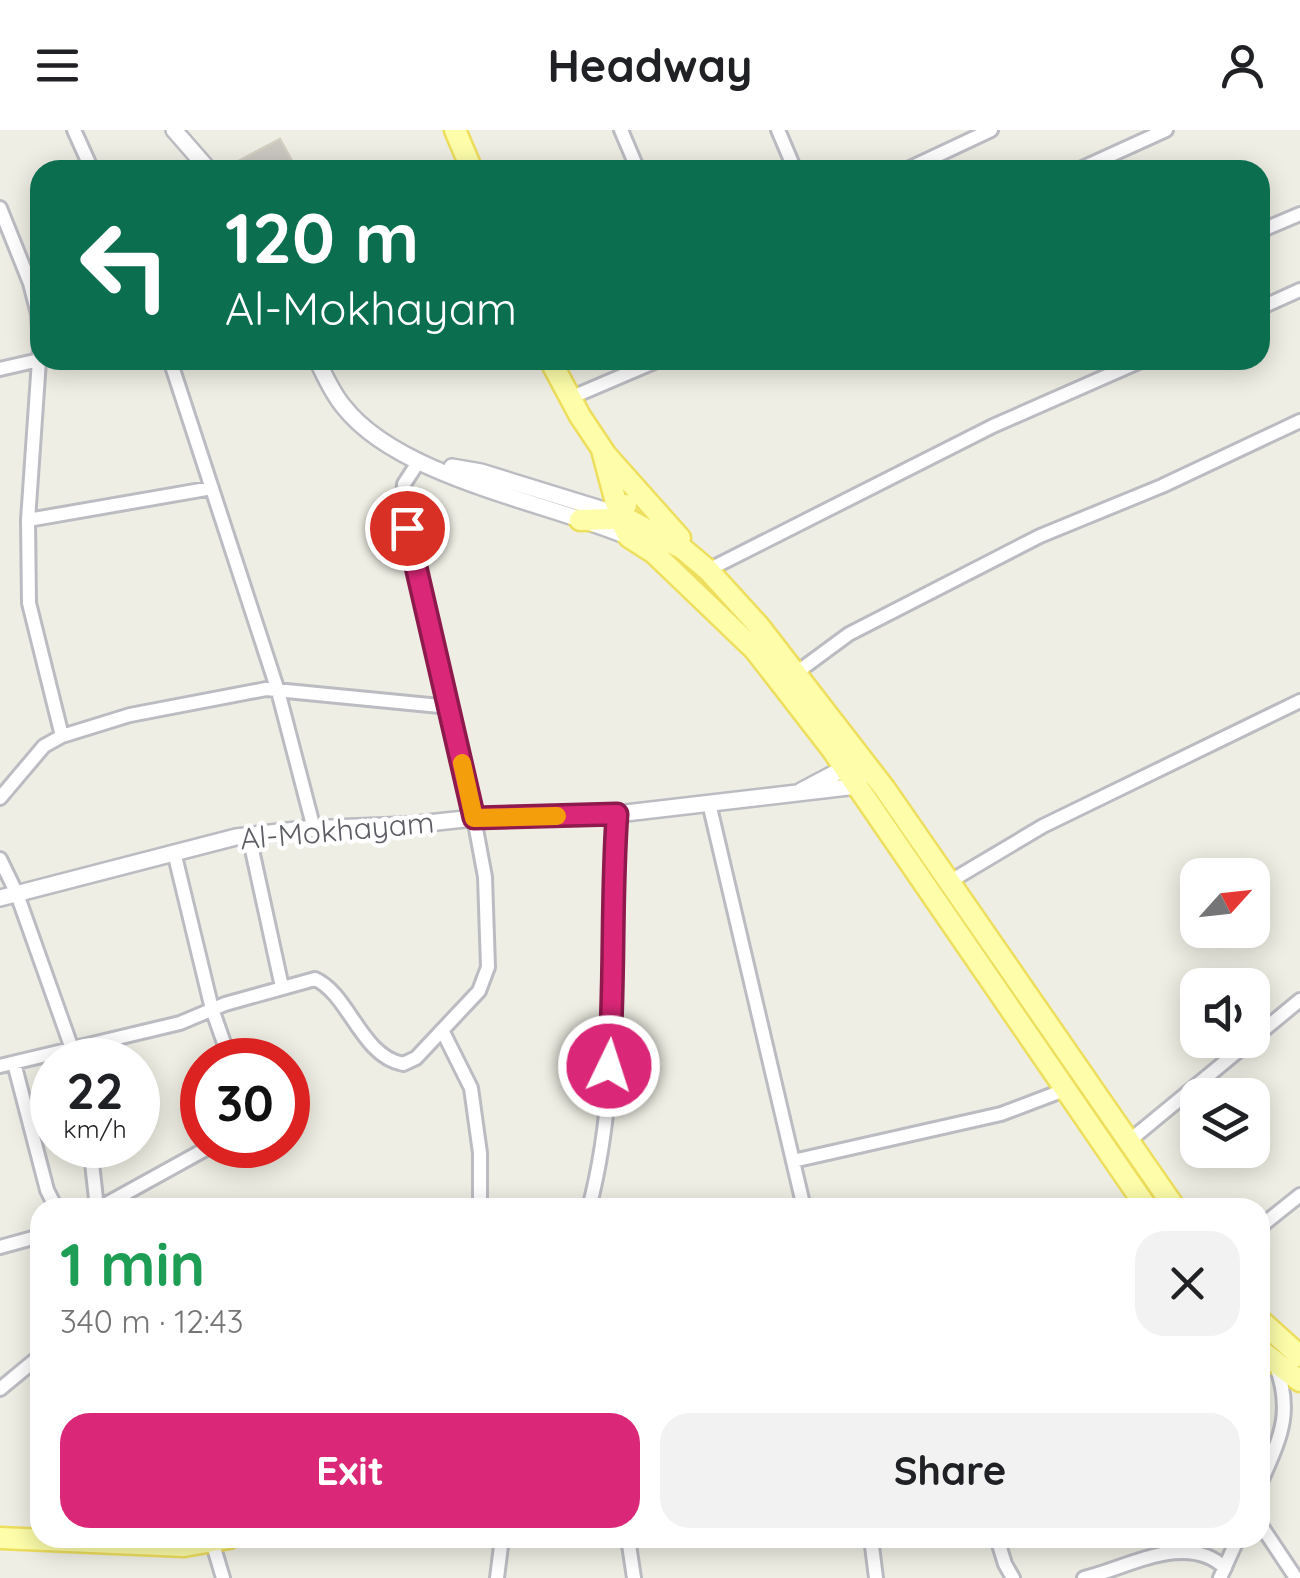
<!DOCTYPE html>
<html lang="en">
<head>
<meta charset="utf-8">
<style>
	:root { --surface:#fff; --page:#f2f2f2; --text:#202124; --muted:#757577; --accent:#db2777 }
	body { margin:0; font-family:Quicksand,sans-serif; background:var(--page); color:var(--text); height:100vh; display:flex; flex-direction:column; font-size:38px; white-space:nowrap }
	* { box-sizing:border-box; margin:0 }
	p { font-size:32px; color:var(--muted) }
	.icon { flex:none; width:55px; height:55px; fill:none; stroke:currentColor; stroke-width:2; stroke-linecap:round; stroke-linejoin:round }
	.map { position:relative; flex:1; overflow:hidden }
	.sheet { position:absolute; left:30px; top:1068px; width:1240px; height:350px; display:flex; flex-direction:column; background:var(--surface); border-radius:30px; box-shadow:0 5px 25px #0003 }
	.sheet>* { flex:none }
	.hud { position:absolute; left:30px; top:30px; width:1240px; height:210px; border-radius:30px; box-shadow:0 5px 25px #0003; background:#0b6e4f; color:#fff; overflow:hidden }
	.needle { width:65px; rotate:63deg }
	.tools { position:absolute; left:1180px; top:728px; display:grid; gap:20px }
	.tools a { display:grid; place-items:center; width:90px; height:90px; border-radius:20px; background:var(--surface); box-shadow:0 5px 25px #0003; font-size:50px }
	.speed { position:absolute; left:30px; top:908px; display:flex; gap:20px; font-size:50px; font-weight:700; text-align:center }
	.speed>* { display:grid; place-content:center; width:130px; height:130px; border-radius:50%; background:var(--surface); box-shadow:0 5px 25px #0003; line-height:1 }
	.speed small { font-size:25px; font-weight:400 }
	.speed .limit { border:15px solid #d22; background:#fff; color:#111 }
	.pin { position:absolute; display:grid; place-items:center; width:85px; height:85px; color:#fff; margin:-42px; border:5px solid #fff; border-radius:50%; box-shadow:0 2px 10px #0007 }
	.me { position:absolute; width:110px; margin:-55px; rotate:4deg; stroke-linejoin:round; filter:drop-shadow(0 0 8px #0008) }
	.turn { display:flex; align-items:center; gap:35px; height:210px; padding:0 30px; font-size:45px }
	.turn .icon { width:130px; height:130px; stroke-width:2.5 }
	.turn b { display:block; font-size:70px; line-height:85px }
	.round { display:grid; place-items:center; flex:none; width:105px; height:105px; border-radius:30px; background:var(--page) }
	.headline { display:flex; align-items:center; justify-content:space-between; height:170px; padding:0 30px }
	h1 { font-size:60px; font-weight:700; line-height:75px; color:#1e9e55 }
	.action { display:flex; gap:20px; margin-top:auto; padding:20px 30px }
	.action a { flex:1; height:115px; border-radius:30px; background:var(--accent); color:#fff; font-size:40px; font-weight:700; line-height:115px; text-align:center }
	.action a+a { background:var(--page); color:var(--text) }
	header { display:flex; justify-content:space-between; align-items:center; height:130px; padding:0 30px; background:var(--surface); font-size:45px; font-weight:700 }
	.map>svg:first-child { display:block }
	.building { fill:#cac8c1; stroke:#d3d0c2; stroke-width:2.5 }
	.lines { fill:none; stroke-linecap:round; stroke-linejoin:round }
	.minor-casing { stroke:#bbbcc2; stroke-width:18 }
	.tertiary-casing { stroke:#bbbcc2; stroke-width:20 }
	.primary-casing { stroke:#eede5d; stroke-width:25 }
	.minor { stroke:#fff; stroke-width:12 }
	.tertiary { stroke:#fff; stroke-width:15 }
	.primary { stroke:#fdfdaa; stroke-width:20 }
	.route-casing { stroke:#8e194d; stroke-width:25 }
	.route { stroke:#db2777; stroke-width:18 }
	.slow { stroke:#f59e0b; stroke-width:18 }
	.labels { text-anchor:middle; dominant-baseline:central; stroke-width:9; stroke-linejoin:round; paint-order:stroke }
	.street-label { font-size:30px; fill:#5c5e64; stroke:#fff }
</style>
</head>
<body>
<header><svg class="icon" aria-label="menu" viewBox="0 0 24 24"><path d="M4 6h16M4 12h16M4 18h16"/></svg>Headway<svg class="icon" aria-label="person" viewBox="0 0 24 24"><circle cx="12" cy="8" r="4"/><path d="M4 21q1-7 8-7t8 7"/></svg></header>
<div class="map">
<svg width="1300" height="1448" viewBox="0 0 1300 1448">
	<rect width="100%" height="100%" fill="#eeeee4"/>
	<path class="building" d="M280,9L297,40H226L225,38Z"/>
	<g class="lines">
		<defs>
			<path id="minor" d="M74,0L92,40
				M621,0L638,40
				M778,0L795,40
				M906,40L991,0
				M1078,40L1166,0
				M0,78L30,153L38,184L40,216L28,390L29,473L62,606
				M1260,101L1300,84
				M1260,178L1300,160
				M170,230L278,561L314,699
				M0,239L39,230
				M570,268L659,230
				M28,390L212,358
				M708,440L993,296L1143,230
				M796,543L849,504L1040,406L1162,356L1300,291
				M0,668L44,616L62,606L130,585L266,559L450,577
				M709,673L804,1078
				M249,706L282,857
				M174,722L212,879L230,930
				M0,729L17,764L76,930
				M949,752L1043,696L1300,571
				M442,900L471,958L480,1023V1078
				M14,933L47,1060L56,1078
				M0,936L180,893L225,874L315,849C349,864 361,926 403,934L416,928L479,861L488,837L485,747L474,688L403,377L404,354L419,331
				M1129,1011L1300,870
				M90,1015L97,1078
				M793,1031L1001,984L1067,959
				M99,1078L213,1015
				M383,1078H428
				M589,1078C623,950 608,815 617,684
				M1260,1097L1300,1065
				M0,1117L40,1106
				M0,1259L40,1226
				M1260,1354C1280,1308 1294,1283 1275,1233
				M1260,1394L1296,1448
				M628,1408L634,1448
				M871,1408L876,1448
				M997,1408L1005,1434L1013,1448
				M212,1411L223,1448
				M497,1448L502,1408
				M1084,1448C1127,1438 1187,1401 1225,1438
				M1220,1448L1238,1408"/>
			<path id="tertiary" d="M174,0L209,40
				M317,230C325,246 332,263 344,277C400,348 547,372 629,407
				M452,337L481,342L620,385
				M801,661L850,635
				M0,768L236,707L305,699L409,695L474,688L617,684L857,656L859,650"/>
			<path id="primary" d="M455,0L472,40
				M550,230L580,286L610,331
				M602,320L621,391L629,407L654,423L755,520L831,618L1147,1078
				M606,325L680,408
				M620,385L683,419L708,440L759,496L885,659L1175,1078
				M580,390L612,389L626,375
				M1260,1190L1300,1226
				M1260,1220L1300,1251
				M0,1408L184,1416L229,1408"/>
		</defs>
		<use href="#minor" class="minor-casing"/>
		<use href="#tertiary" class="tertiary-casing"/>
		<use href="#primary" class="primary-casing"/>
		<use href="#minor" class="minor"/>
		<use href="#tertiary" class="tertiary"/>
		<use href="#primary" class="primary"/>
	</g>
	<g class="lines">
		<defs>
			<path id="route" d="M407,398L474,688L617,684C611,769 615,852 609,936"/>
		</defs>
		<use href="#route" class="route-casing"/>
		<use href="#route" class="route"/>
		<path class="slow" d="M462,633L474,688L557,686"/>
	</g>
	<g class="labels">
		<g class="street-label">
			<text transform="translate(337 700) rotate(-5)">Al-Mokhayam</text>
		</g>
	</g>
</svg>
<div class="tools">
<a><svg class="needle" viewBox="-14 -14 28 28"><path d="M0-13l5 13h-10z" fill="#e53935"/><path d="M0 13l5-13h-10z" fill="#757577"/></svg></a>
<a><svg class="icon" aria-label="sound" viewBox="0 0 24 24"><path d="M4 9h4l5-4v14l-5-4H4zM17 9q2 3 0 6"/></svg></a>
<a><svg class="icon" aria-label="layers" viewBox="0 0 24 24"><path d="M12 4l9 5-9 5-9-5zM3 14l9 5 9-5"/></svg></a>
</div>
<div class="speed"><div>22<small>km/h</small></div><div class="limit">30</div></div>
<div class="pin" style="left:407px;top:398px;background:#d93025"><svg class="icon" aria-label="arrive" viewBox="0 0 24 24"><path d="M6 21V4h12l-3 4 3 4H6"/></svg></div>
<svg class="me" style="left:609px;top:936px" viewBox="-20 -20 40 40"><circle r="17" fill="#db2777" stroke="#fff" stroke-width="3"/><path d="M0-11L8 9 0 5-8 9z" fill="#fff"/></svg>
<div class="hud">
<div class="turn"><svg class="icon" aria-label="left" viewBox="0 0 24 24"><path d="M17 20v-9H6M10 6l-5 5 5 5"/></svg><div><b>120 m</b>Al-Mokhayam</div></div>
</div>
<section class="sheet">
<div class="headline"><div><h1>1 min</h1><p>340 m · 12:43</p></div><a class="round"><svg class="icon" aria-label="close" viewBox="0 0 24 24"><path d="M6 6l12 12M18 6L6 18"/></svg></a></div>
<div class="action"><a>Exit</a><a>Share</a></div>
</section>
</div>
</body>
</html>
